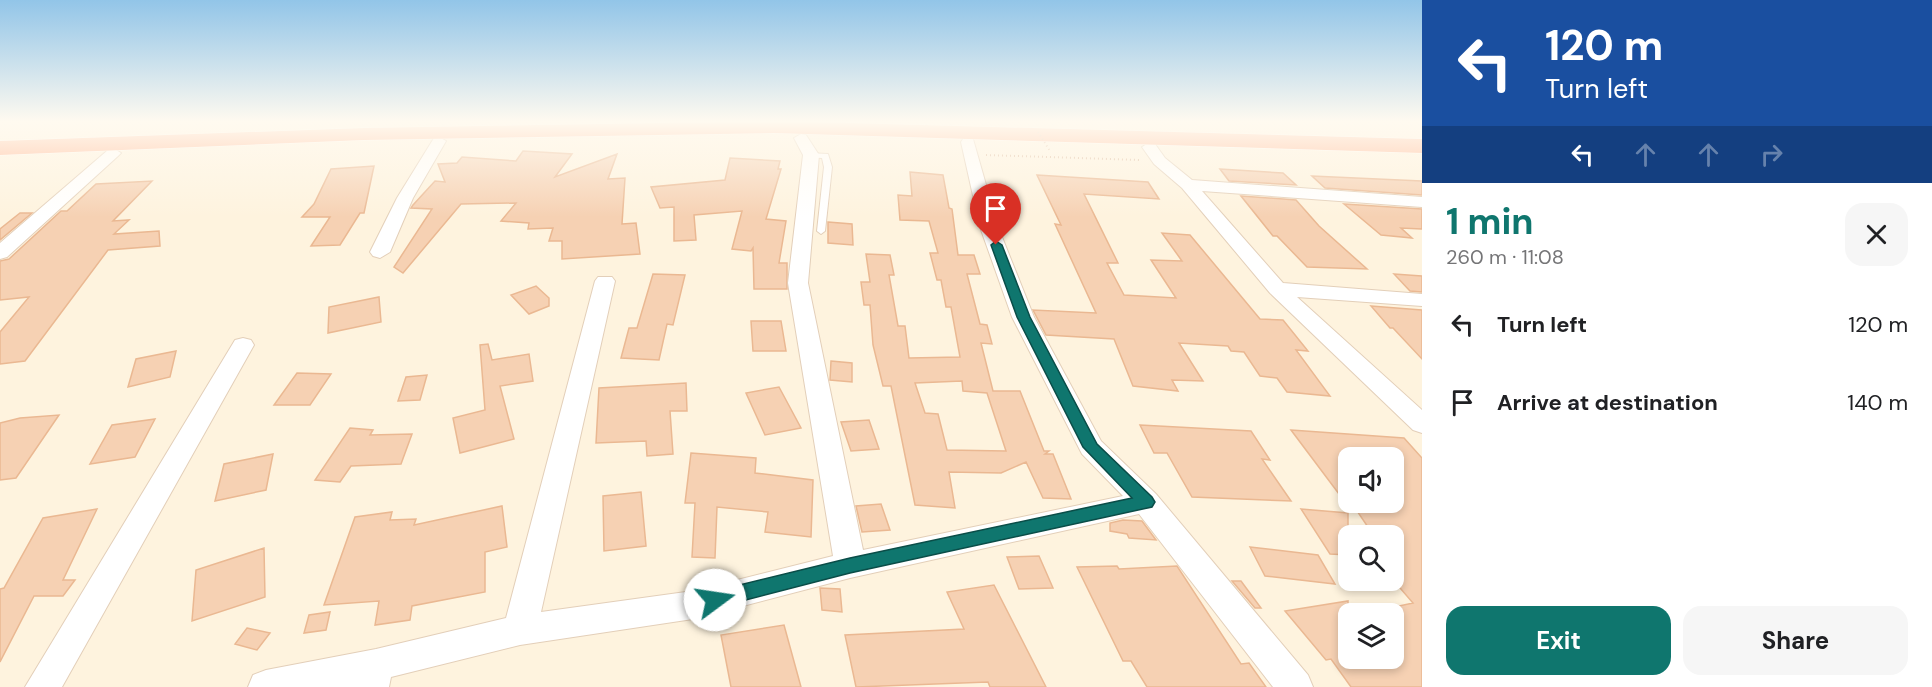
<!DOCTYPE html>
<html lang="en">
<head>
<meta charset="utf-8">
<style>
	:root { --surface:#fff; --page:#f6f6f6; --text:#202124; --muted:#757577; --accent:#0f766e }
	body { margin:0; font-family:"DM Sans",sans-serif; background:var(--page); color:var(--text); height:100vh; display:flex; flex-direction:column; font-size:22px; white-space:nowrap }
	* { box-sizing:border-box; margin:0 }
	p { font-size:20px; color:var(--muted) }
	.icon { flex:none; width:33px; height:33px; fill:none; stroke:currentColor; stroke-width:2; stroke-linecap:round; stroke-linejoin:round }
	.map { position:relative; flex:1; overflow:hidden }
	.side { display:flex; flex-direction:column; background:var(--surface); width:510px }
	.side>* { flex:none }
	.banner { background:#1a4fa0; color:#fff; overflow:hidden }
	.tools { position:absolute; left:1338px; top:447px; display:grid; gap:12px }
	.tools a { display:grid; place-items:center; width:66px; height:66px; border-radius:12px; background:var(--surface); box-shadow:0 3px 9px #0003; font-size:30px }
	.pin { position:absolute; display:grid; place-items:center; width:51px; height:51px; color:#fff; margin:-62px -26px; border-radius:50% 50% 50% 0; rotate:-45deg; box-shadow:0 0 6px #0007 }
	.pin .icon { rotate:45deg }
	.me { position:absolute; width:66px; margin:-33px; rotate:76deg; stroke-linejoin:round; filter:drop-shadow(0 0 4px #0008) }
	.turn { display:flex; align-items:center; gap:21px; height:126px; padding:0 24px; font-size:27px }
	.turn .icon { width:78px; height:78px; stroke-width:2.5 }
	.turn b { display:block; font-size:42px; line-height:51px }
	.lanes { display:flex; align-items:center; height:57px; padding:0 24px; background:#0003; justify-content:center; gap:30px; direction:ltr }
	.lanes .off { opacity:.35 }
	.round { display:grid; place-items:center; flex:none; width:63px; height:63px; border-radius:18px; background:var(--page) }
	.overview { display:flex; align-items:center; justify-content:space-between; height:102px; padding:0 24px }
	h1 { font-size:36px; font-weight:700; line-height:45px; color:var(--accent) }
	.primary-button { display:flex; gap:12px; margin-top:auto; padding:12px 24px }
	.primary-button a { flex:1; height:69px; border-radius:18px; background:var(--accent); color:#fff; font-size:24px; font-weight:700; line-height:69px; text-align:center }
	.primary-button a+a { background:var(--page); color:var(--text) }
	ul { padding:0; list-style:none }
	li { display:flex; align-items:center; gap:18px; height:78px; padding:0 24px }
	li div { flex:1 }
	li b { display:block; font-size:22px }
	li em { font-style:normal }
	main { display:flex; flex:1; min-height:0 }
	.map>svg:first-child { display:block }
	.building { fill:#f6d1b3; stroke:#eab892; stroke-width:1.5; fill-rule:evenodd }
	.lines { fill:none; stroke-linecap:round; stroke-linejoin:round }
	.lane-casing { stroke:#e3cfb9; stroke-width:2 }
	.street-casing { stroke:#e3cfb9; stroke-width:2 }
	.highway-casing { stroke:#fff; stroke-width:1 }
	.path { stroke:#dbb597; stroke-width:2; stroke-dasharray:1 3; stroke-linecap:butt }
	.lane { fill:#fff; fill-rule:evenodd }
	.street { fill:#fff; fill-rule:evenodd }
	.highway { fill:#ffb28e; fill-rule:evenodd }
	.path-bridge { stroke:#dbb597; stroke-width:2; stroke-dasharray:1 3; stroke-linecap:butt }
	.route { fill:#0f766e; stroke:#0a4d48; stroke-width:1.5 }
</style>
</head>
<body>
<main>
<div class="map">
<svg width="1422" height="687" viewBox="0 0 1422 687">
	<rect width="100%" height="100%" fill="#fef3de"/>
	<path class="building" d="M523,151L572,154L555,177L617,154L608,179L625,178L622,224L636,223L640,254L562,259V241H549L553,228L528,229L529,223L501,221L516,203L461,204L403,273L394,267L432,209L411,208L413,205L435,181L445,182L438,164L457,163L462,157L516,161Z
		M730,158L780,161L778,169H781L766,219L786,221L779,263H787V289H754L753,248L751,251L732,249L742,211L694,215L696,240L674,241V207L660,208L651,187L725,180Z
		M374,166L364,213H360L340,245L311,246L330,217H302L314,204L331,169Z
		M1220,169L1283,173L1296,185L1229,181Z
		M910,172L943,175L949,208L952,209L958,255H974L980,274H967L980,324L987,325L992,344L981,343L993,391H1020L1044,451H1049L1045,454H1053L1071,499L1043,498L1026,462L1001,473L949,472L955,508L915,505L891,386H883L873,345L870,305H864L861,282H870L866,254L890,255L894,275H889L898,326H905L909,358L960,357L951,307H946L941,280H937L930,253H938L929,221L900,220L898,195L912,196ZM962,381L963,391L987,393L1006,451L947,450L938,414L925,413L915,383Z
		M1037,175L1148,182L1159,199L1084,194L1118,263H1107L1124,295L1176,298L1151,260L1182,261L1162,233L1190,235L1260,319L1283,320L1308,351L1296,350L1330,396L1287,392L1277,378L1260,376L1244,352L1231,351L1228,346L1179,343L1203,381L1172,380L1178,391L1133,386L1114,339L1046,335L1033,310L1096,313L1055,224L1061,225Z
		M1312,176L1422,181V195L1325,188Z
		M152,181L113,221L129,220L114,234L159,231L160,246L108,250L25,361L0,364V332L29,297L0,300V261L9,259L61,211H67L96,184Z
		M1241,196L1296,200L1319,226L1367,269L1307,267L1277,236H1273Z
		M1344,204L1422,209V229L1401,228L1412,238L1381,235Z
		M20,213H32L0,240V229Z
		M828,222L852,224L853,245L828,243Z
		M653,274L685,275L673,325L667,324L659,360L621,358L629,328H637Z
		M1394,274L1422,276V292L1410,291Z
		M536,286L549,298V306L529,314L511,295Z
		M379,297L381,322L328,333L329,307Z
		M1371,306L1422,310V359L1393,328H1390Z
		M751,321H781L786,351H753Z
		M488,344L492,360L529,354L533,381L500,386L514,439L460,453L453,418L485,410L480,345Z
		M176,351L170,377L128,387L136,359Z
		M831,361L852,363V382L830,380Z
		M297,373L331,374L310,405H274Z
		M427,375L420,400L398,401L406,377Z
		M686,383L687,411H670L673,454L647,456L646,441L596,443L599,388Z
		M779,387L801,428L765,435L746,393Z
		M59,415L16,478L0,480V423L20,418Z
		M155,419L135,457L90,464L112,425Z
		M869,420L879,449L851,451L841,422Z
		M1140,425L1251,431L1270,460L1262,459L1291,501L1192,497L1167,453H1154Z
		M350,428L373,430L370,435L412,434L401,464L351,466L340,482L315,480Z
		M1291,430L1404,438L1422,458V687H1351L1331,659L1326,660L1285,611L1348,601V668L1394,667V607L1413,603L1394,581V536H1374L1351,502H1394V458H1348V506Z
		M691,453L756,458L755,473L813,480L811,537L765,532L768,512L717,507L715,558L692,557L695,503H685Z
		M273,454L266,490L215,501L224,464Z
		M641,492L646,546L604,551L603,496Z
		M881,504L890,530L862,532L856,506Z
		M502,506L507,547L485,552V592L412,606L410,620L375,625L379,601L324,605L355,517L392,512L390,520L416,519L414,525Z
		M97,509L63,580H75L63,596H34L0,662V589L4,588L43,518Z
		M1301,509L1348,513V555L1330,554Z
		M1123,520L1142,521L1156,540L1129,538L1127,534L1110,531V523Z
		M1250,547L1318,555L1335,584L1265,576Z
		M264,548L265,597L192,621L196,570Z
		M1039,556L1053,588L1019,589L1007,557Z
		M1117,566L1119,569L1177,566L1241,664L1249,663L1266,687H1147L1131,661H1123L1077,567Z
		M1232,581H1241L1261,608H1255Z
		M994,585L1046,687H990L988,682L856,687L845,635L964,629L947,592Z
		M820,588L840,589L842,612L822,610Z
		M330,612L326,630L304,633L309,615Z
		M784,625L801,687H731L721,635Z
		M247,628L270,633L257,650L235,644Z"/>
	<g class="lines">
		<defs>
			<path id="lane" d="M808,153L828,154L832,167L825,231L821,234L817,231L824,167L822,158L808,157Z"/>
			<path id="street" d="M801,134L806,135L819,155L808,283L863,550L1123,496L1082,454L1012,317L980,227L961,142L963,139H973L998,227L1034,317L1101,441L1156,494L1308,675L1313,687H1273L1139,514L850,578L693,619L520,645L391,677L389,687H248L253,675L266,670L376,649L506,618L595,281L598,277H612L615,281L541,612L693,591L833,556L788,283L803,155L794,138Z
				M439,137L446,141L413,198L390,252L380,258L373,256L370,252L397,198L434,138Z
				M1150,142L1155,144L1165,158L1192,180L1422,197V207L1202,191L1283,283L1422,294V306L1297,297L1422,410V433L1413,430L1270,293L1182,188L1154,164L1142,147Z
				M113,148L121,153L118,156L7,257L0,259V243L108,150Z
				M243,338L251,340L254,345L62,687H25L232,345L235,340Z"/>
			<path id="highway" d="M780,121L1422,139V153L774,133L364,140L0,155V141L364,128Z"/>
		</defs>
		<use href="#lane" class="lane-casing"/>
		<use href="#street" class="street-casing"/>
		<use href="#highway" class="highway-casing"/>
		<path class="path" d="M986,155L1141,160"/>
		<use href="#lane" class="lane"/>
		<use href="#street" class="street"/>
		<use href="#highway" class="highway"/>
		<path class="path-bridge" d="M1038,132L1050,151"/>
	</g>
	<linearGradient id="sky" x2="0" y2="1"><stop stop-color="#92c5e8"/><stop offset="0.56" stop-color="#fffaf0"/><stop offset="1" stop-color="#fffaf0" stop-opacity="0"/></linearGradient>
	<rect width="1422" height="217" fill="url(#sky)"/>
	<path class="route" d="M996,241L1002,245L1030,317L1097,444L1152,497L1155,502L1152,507L850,573L715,608L708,606L705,600L708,594L715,591L850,558L1132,498L1083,447L1017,317L991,245Z"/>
</svg>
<div class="tools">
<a><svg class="icon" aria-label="sound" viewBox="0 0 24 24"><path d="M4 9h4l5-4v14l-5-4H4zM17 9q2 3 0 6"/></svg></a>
<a><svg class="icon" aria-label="search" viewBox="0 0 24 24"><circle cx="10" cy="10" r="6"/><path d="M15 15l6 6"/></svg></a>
<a><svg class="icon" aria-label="layers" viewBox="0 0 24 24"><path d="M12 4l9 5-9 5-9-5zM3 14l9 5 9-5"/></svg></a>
</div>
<div class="pin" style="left:996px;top:245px;background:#d93025"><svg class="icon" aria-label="arrive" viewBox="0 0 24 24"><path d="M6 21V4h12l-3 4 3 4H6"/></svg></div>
<svg class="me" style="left:715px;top:600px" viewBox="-20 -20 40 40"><circle r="19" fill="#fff"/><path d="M0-13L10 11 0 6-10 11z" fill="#0f766e"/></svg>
</div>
<section class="side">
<div class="banner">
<div class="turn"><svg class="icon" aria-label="left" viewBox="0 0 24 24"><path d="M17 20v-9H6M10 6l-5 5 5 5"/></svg><div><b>120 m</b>Turn left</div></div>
<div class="lanes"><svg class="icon" aria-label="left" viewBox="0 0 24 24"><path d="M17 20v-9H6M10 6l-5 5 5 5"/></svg><svg class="icon off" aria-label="ahead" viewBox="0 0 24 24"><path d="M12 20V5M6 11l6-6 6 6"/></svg><svg class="icon off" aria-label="ahead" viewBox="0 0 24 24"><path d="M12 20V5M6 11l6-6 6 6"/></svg><svg class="icon off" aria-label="right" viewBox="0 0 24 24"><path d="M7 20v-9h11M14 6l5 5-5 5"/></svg></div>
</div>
<div class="overview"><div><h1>1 min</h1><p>260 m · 11:08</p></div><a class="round"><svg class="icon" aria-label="close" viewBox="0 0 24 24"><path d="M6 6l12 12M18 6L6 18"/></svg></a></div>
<ul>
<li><svg class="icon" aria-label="left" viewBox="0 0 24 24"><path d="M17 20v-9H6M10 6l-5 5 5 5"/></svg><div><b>Turn left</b></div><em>120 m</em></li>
<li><svg class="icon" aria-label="arrive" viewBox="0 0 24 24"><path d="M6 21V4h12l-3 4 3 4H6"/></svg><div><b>Arrive at destination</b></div><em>140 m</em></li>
</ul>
<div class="primary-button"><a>Exit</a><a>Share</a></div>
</section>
</main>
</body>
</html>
